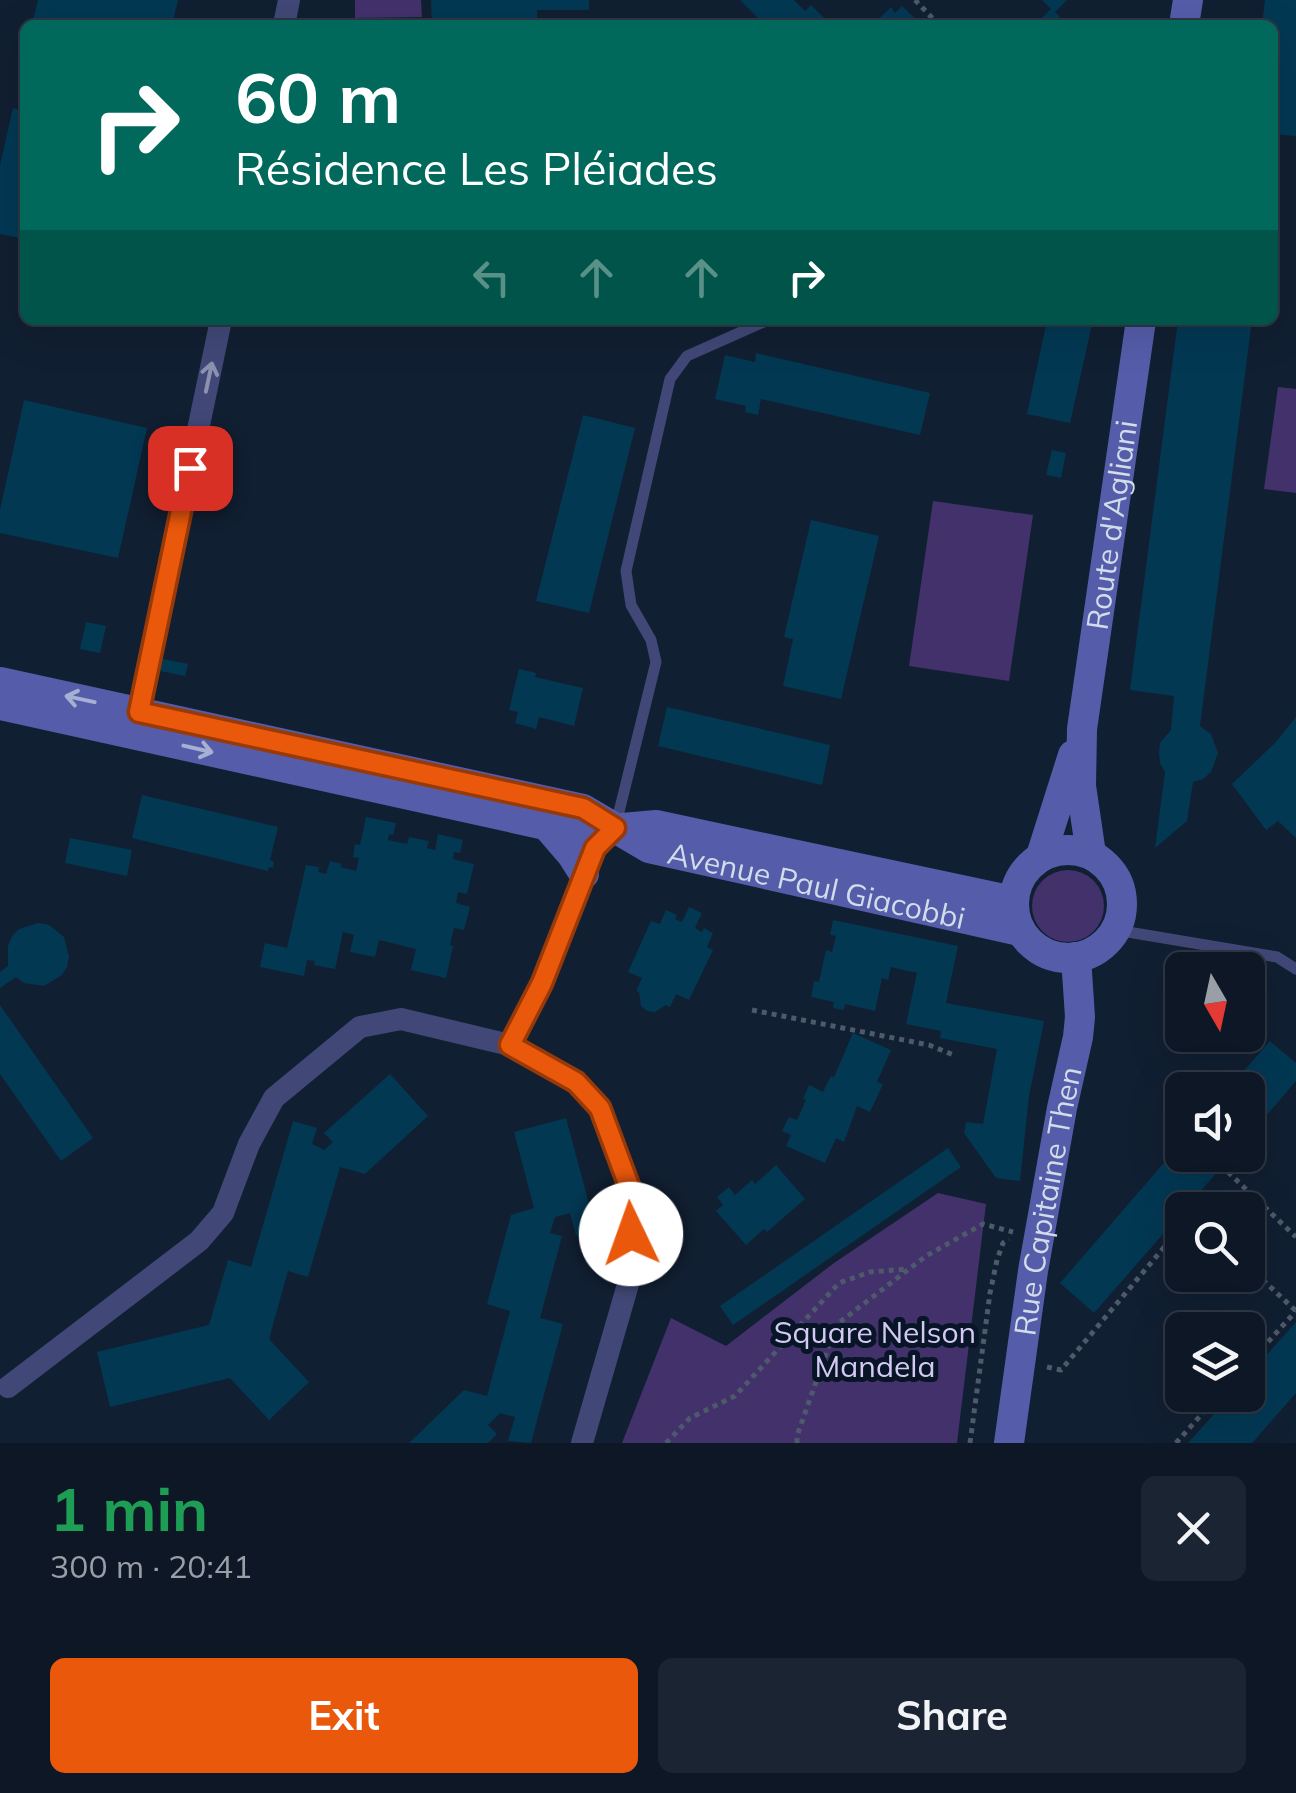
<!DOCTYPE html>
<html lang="en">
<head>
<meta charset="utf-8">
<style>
	:root { --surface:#0d1726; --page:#1b2432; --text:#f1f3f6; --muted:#9a9fa7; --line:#2d3643; --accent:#ea580c }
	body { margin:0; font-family:Mulish,sans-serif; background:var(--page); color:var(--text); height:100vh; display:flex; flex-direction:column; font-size:38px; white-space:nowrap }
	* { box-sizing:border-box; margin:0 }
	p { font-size:32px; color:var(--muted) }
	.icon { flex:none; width:55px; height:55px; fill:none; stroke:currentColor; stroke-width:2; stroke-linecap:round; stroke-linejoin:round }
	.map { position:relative; height:1443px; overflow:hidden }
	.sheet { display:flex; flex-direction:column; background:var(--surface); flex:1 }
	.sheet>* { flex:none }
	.hud { position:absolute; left:20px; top:20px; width:1258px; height:305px; border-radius:15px; box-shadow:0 10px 40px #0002,0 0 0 2px var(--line); background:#00695c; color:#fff; overflow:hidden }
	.needle { width:65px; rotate:171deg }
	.fabs { position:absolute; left:1165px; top:952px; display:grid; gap:20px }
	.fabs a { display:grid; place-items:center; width:100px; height:100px; border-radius:15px; background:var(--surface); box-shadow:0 10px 40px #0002,0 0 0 2px var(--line); font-size:50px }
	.pin { position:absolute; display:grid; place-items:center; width:85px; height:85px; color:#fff; margin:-42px; border-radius:20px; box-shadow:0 5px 15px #0006 }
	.me { position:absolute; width:110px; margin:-55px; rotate:357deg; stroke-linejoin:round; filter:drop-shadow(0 0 8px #0008) }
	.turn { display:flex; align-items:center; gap:35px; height:210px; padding:0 50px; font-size:45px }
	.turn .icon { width:130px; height:130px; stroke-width:2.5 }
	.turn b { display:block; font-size:70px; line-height:85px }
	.lanes { display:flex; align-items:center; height:95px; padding:0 50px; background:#0003; justify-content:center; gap:50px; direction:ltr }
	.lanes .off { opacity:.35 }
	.round { display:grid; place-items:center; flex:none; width:105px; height:105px; border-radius:15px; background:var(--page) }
	.overview { display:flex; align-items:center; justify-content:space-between; height:170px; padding:0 50px }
	h1 { font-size:60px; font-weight:700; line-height:75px; color:#1e9e55 }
	.action { display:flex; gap:20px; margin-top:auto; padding:20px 50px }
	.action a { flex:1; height:115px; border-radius:15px; background:var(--accent); color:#fff; font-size:40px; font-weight:700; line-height:115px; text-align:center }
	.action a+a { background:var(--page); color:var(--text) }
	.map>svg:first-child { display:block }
	.green { fill:#43316c }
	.building { fill:#033853 }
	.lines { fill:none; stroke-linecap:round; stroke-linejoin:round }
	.path { stroke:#4d5a6b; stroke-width:5; stroke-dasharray:5 5; stroke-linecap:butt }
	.lane { stroke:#414877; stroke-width:11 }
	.street { stroke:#414877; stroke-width:22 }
	.secondary { stroke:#555daa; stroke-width:30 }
	.oneway { stroke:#8a92b0 }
	.oneway2 { stroke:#a7b0d3 }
	.route-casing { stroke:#983908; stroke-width:25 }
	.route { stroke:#ea580c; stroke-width:18 }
	.labels { text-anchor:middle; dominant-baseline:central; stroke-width:10; stroke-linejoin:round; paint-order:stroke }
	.street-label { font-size:30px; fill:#d3dce9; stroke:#081527 }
	.park-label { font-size:30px; fill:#d3c9f3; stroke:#081527 }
</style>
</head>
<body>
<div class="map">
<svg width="1296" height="1443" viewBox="0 0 1296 1443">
	<rect width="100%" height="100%" fill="#111f32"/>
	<path class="green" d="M355,0H421L422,17L355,18Z
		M1278,387L1296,389V493L1264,489Z
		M933,501L1033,515L1009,681L909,666Z
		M1032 906a36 36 0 1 1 72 0a36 36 0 1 1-72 0Z
		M938,1193L986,1204L957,1443H622L671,1318L726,1346L834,1263Z"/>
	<path class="building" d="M38,0H178L172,25H32Z
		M431,0H589V10H537V25H432Z
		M740,0H794L805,11L811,5L831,25H765Z
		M1042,0H1067L1055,12L1060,17L1057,20L1061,25H1034L1051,9Z
		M1265,0H1296V136L1272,134V25H1262Z
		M902,6L922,25H873L891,7L895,13Z
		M13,108L25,111V239L0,234V165Z
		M1047,320H1093L1070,423L1027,414Z
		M1178,320H1252L1200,726L1211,734L1218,753L1211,772L1203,779L1193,782L1187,821L1155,848L1165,772L1160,763L1159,753L1160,743L1171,730L1174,696L1130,690Z
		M756,353L930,393L920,435L761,399L758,415L745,412L746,406L715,399L725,355L755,362Z
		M24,400L147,428L118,558L0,533V510Z
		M583,415L635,428L589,613L536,601Z
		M1052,450L1066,453L1061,478L1046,475Z
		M811,520L879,536L841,699L783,686L793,639L784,637Z
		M86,622L106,626L100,653L80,649Z
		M163,659L188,664L185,676L160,671Z
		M519,669L536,673L535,677L583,688L574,726L539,717L536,729L515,723L518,712L509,710Z
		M667,707L830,745L822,785L658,746Z
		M1296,717V838L1278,821L1266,830L1232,784L1275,743Z
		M142,795L278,827L270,860L274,862L273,868L269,867L268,871L132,838Z
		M366,817L396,823L393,835L389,834L388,840L407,844L409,837L429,841L427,848L435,850L438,834L463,840L460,853L454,852L453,859L474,864L467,894L458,892L456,903L470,907L464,930L454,928L450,945L453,946L446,978L411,970L416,949L379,940L375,957L350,952L354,935L343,932L335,969L314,965L315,961L307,960L304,976L260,967L265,943L287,948L306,865L319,867L318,872L326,874L330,861L342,864L340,867L356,871L359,858L353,857L355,844L360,845Z
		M70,838L132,850L127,876L65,863Z
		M689,907L702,913L695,928L702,932L704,928L713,933L707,947L713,950L689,1000L676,994L670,1007L666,1005L655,1012L647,1011L641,1006L639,992L636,991L642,978L628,972L651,921L660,924L666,910L677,915L675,919L682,922Z
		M833,920L958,946L946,1003L1044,1021L1029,1096L1020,1181L996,1178L964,1133L966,1122L983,1124L997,1049L940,1038L941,1031L906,1024L917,973L891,967L888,980L882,978L875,1011L845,1004L844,1010L833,1008L834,1002L811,997L814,981L819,982L826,950L832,952L836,936L830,935Z
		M38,923L49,925L64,937L69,957L67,967L62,975L44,986L24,983L16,977L0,988V972L8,966V946L12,936L19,929Z
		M0,1005L93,1138L61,1161L0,1074Z
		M853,1033L891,1050L877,1082L883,1084L870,1112L857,1106L844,1142L836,1138L825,1163L786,1146L791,1135L782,1131L789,1117L797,1120L806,1100L803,1099L809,1085L823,1092L831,1076L834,1077Z
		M1270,1041L1296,1063V1081L1248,1137V1090H1227Z
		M390,1074L428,1116L365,1174L340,1167L308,1277L288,1271L269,1339L309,1382L269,1420L230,1378L110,1407L97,1352L209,1325L228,1260L251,1267L293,1121L317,1128L312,1144L324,1150L333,1142L324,1133Z
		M566,1118L596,1230L576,1236L570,1213L555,1217L550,1233L562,1236L540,1318L563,1324L531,1443L508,1441L515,1417L500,1413L488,1425L497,1434L488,1443H409L464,1390L487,1396L510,1311L487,1304L511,1215L534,1208L514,1132Z
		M1182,1142V1155H1232L1094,1313L1060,1283Z
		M948,1148L961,1167L733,1325L720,1306Z
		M776,1165L805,1199L767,1232L764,1229L746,1245L716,1211L723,1205L717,1197L729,1187L735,1195L752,1180L755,1184Z
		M1296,1322V1393L1252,1443H1188L1231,1395H1248V1376Z"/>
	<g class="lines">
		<path class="path" d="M915,0L939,25
			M752,1010L929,1045L956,1056
			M1228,1172L1296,1237
			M1248,1266L1296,1311
			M1248,1364L1296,1311
			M1047,1367L1061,1370L1182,1226
			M666,1443L690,1418L735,1396L839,1283L870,1272L907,1269
			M797,1443V1436L836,1325L926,1256L983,1224L1013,1232
			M970,1443L990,1293L997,1260L1003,1243L1009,1239
			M1176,1443L1219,1395"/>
		<path class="lane" d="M616,824L656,662L651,640L631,605L626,571L670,379L687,356L768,320
			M1116,930L1277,957L1296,969"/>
		<path class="street" d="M284,25L289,0
			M139,712L221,320
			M510,1045L576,1083L600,1108L632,1194L631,1274L582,1443
			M8,1387L199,1241L223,1213L249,1144L274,1098L360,1027L401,1019L510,1045L542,983L595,848L615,828"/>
		<g class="secondary">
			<path d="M1184,25L1188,0"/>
			<path id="s1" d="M0,682L583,809L649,848L1020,931"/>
			<path d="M0,705L577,832L656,825L1013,901"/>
			<path d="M548,827L572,855L584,874"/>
			<circle cx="1068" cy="904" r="54"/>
			<path id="s2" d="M1091,854L1081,786L1082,729L1141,320"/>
			<path d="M1041,856L1073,755"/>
			<path id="s3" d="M1009,1443L1033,1271L1062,1108L1078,1037L1080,1017L1076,957"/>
		</g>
	</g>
	<defs><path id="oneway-shaft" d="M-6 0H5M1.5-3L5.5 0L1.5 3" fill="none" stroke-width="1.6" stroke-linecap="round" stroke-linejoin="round" transform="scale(2.5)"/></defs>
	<use class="oneway" href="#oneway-shaft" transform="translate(209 377) rotate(-78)"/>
	<g class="oneway2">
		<use href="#oneway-shaft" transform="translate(80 699) rotate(-168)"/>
		<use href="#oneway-shaft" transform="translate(198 749) rotate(13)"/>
	</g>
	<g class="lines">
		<defs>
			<path id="route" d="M190,468L139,712L583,808L615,828L595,848L542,983L510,1045L576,1082L600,1108L632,1194L631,1234"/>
		</defs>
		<use href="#route" class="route-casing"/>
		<use href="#route" class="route"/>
	</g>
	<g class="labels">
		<g class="street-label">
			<text stroke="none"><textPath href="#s2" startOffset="332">Route d'Agliani</textPath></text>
			<text stroke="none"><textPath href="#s1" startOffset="845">Avenue Paul Giacobbi</textPath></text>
			<text stroke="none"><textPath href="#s3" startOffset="245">Rue Capitaine Then</textPath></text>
		</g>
		<g class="park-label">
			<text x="875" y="1332">Square Nelson<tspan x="875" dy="34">Mandela</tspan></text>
		</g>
	</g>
</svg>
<div class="fabs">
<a><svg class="needle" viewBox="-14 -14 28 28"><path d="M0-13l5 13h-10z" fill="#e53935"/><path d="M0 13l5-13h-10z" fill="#9a9fa7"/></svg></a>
<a><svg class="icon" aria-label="sound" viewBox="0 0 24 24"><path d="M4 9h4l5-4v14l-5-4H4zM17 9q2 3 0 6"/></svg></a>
<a><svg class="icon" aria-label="search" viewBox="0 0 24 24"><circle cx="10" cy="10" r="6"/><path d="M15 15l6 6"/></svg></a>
<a><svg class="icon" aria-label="layers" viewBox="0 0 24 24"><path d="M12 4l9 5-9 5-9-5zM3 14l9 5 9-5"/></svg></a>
</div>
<div class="pin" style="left:190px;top:468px;background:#d93025"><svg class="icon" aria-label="arrive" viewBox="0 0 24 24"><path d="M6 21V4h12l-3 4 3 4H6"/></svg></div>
<svg class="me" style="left:631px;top:1234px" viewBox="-20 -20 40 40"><circle r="19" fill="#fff"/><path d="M0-13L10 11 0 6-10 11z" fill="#ea580c"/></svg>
<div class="hud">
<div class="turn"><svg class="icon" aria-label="right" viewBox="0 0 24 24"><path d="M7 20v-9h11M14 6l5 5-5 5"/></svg><div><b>60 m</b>Résidence Les Pléiades</div></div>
<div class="lanes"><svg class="icon off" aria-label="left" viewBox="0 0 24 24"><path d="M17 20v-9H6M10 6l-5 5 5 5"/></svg><svg class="icon off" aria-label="ahead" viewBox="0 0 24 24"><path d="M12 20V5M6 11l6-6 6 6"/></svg><svg class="icon off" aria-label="ahead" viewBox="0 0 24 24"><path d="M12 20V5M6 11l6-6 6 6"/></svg><svg class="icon" aria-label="right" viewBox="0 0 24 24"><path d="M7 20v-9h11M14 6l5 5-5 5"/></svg></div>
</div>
</div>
<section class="sheet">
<div class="overview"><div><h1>1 min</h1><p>300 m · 20:41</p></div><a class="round"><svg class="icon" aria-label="close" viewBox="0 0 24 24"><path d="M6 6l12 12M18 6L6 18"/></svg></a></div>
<div class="action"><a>Exit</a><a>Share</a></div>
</section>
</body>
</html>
